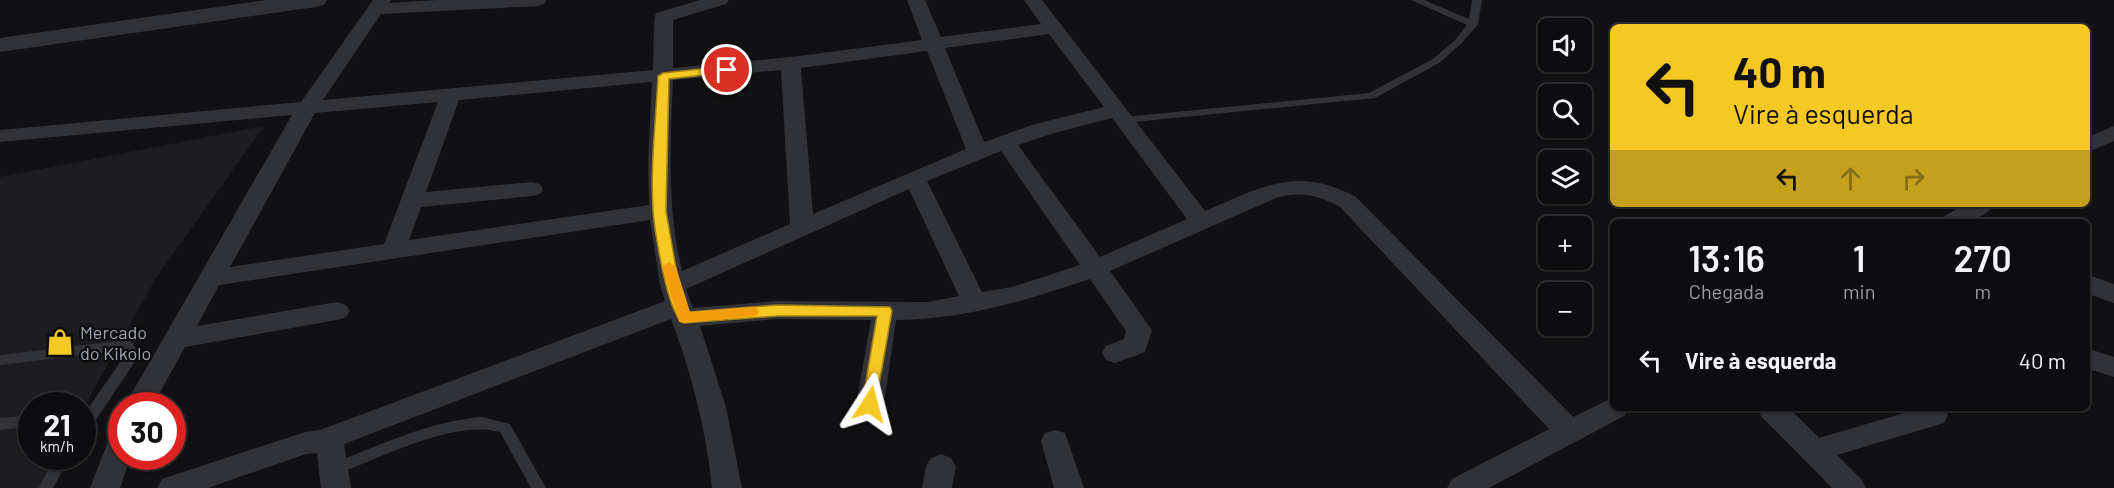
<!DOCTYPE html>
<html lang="pt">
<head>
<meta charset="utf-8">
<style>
	:root { --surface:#0d0c0e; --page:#1b1a1c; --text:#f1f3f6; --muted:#9a9b9e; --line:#2d2c2e }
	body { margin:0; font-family:Barlow,sans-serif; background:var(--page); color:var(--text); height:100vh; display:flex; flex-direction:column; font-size:22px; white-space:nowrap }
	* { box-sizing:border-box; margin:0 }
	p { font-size:20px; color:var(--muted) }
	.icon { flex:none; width:33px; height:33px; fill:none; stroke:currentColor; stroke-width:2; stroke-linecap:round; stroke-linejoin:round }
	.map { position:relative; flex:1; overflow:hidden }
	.drawer { position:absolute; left:1610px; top:219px; width:480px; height:192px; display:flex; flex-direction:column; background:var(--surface); border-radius:9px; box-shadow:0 2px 4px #0004,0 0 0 2px var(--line) }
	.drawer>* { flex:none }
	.banner { position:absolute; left:1610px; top:24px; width:480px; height:183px; border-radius:9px; box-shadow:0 2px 4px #0004,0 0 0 2px var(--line); background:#f6c824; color:#111; overflow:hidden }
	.fabs { position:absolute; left:1538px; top:18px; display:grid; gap:12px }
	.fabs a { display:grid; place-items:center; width:54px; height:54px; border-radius:9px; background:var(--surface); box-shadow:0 2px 4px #0004,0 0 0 2px var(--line); font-size:30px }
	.speed { position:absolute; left:18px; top:392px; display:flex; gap:12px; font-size:30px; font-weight:700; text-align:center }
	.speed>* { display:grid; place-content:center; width:78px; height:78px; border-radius:50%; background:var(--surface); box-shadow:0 2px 4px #0004,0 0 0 2px var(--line); line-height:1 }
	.speed small { font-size:15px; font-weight:400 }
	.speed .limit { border:9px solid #d22; background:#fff; color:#111 }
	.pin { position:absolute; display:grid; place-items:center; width:51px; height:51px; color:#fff; margin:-26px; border:3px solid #fff; border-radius:50%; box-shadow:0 2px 6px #0007 }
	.me { position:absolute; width:66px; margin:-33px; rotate:9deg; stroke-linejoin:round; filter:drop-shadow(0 0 4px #0008) }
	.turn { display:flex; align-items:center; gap:21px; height:126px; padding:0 24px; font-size:27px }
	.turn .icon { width:78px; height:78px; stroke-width:2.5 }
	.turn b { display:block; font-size:42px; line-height:51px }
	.lanes { display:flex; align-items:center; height:57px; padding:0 24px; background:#0003; justify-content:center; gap:30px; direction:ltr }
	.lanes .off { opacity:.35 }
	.eta { display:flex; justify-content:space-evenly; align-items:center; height:102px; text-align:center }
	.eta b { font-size:36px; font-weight:600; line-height:42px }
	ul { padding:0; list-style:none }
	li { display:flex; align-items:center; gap:18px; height:78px; padding:0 24px }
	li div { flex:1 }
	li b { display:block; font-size:22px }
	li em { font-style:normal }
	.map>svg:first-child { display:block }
	.built { fill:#1d1c1f }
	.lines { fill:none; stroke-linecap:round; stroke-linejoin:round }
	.service { fill:#313237; fill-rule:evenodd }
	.minor { fill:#313237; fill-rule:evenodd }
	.tertiary { fill:#313237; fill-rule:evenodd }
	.route { fill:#f6c824; stroke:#a08217; stroke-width:1.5 }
	.slow { fill:#f59e0b }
	.labels { text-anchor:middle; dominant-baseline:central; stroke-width:4.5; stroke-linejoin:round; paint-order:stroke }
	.poi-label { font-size:18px; fill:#a1a5b3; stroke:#0c0c0d; text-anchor:start }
</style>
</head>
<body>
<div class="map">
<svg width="2114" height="488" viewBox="0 0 2114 488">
	<rect width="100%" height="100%" fill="#111012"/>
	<path class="built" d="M264,126L156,278L83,409L82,405H32V456H56L38,488H0V177Z"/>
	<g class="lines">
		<path class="service" d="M1411,0H1424L1469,19L1472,0H1482L1478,24L1461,44L1439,63L1375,98L1124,123L1119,120L1124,117L1369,93L1433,59L1455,40L1467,25Z
			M127,340L132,342L138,353L134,363L87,433L82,434V417L121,361L124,353L123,350L0,365V355Z
			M32,415V426L0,430V418Z
			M482,417L510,424L546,488H531L500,432C452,419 380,459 334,475L329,473L327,469L329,465C378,446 429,421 482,417Z
			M56,456H71L53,488H38Z"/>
		<path class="minor" d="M373,0H391L389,3L438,0H547L544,4L538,6L381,14L323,100L653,70C654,59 653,19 656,13L700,0H729L726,4L673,20V68L791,57L922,40L907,0H925L941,37L1041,24L1024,0H1042L1205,211C1262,187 1297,165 1356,197L1573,417L1612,398V408H1628L1624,416L1489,488H1447L1452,479L1549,429L1340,207C1318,195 1300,191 1276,198L1110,271L1152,330L1145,352L1115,363L1106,360L1102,353L1106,346L1124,339L1126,331L1090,279C1027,300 963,320 896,320L884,404L880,412L870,415L860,412L856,404L871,320L777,319L700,326L726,407L742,488H712C706,430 692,374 671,319L344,444L351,488H321L317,453L306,454L208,488H157L162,479L305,432L320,430L665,301L660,285L650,220L219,285L197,326L337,302L346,305L350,311L346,317L337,320L185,347L153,405H125L292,115L0,142V130L301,102ZM1049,34L1104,107L1035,124L984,142L945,48ZM927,51L966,149L813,214L801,68ZM781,70L790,224L682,271C667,208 670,144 673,80ZM652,82L648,163L649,205L409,240L421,207L532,196L540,194L543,189L540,184L532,182L426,192L459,100ZM438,102L384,244L230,267L315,113ZM1112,118L1187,219L1100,257L1018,145L1051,134ZM1001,151L1080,265L1012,287L982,292L927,181ZM909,189L959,296L928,302L777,301L693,308L686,289Z
			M2114,126V141L2086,153V138Z
			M1965,204H1995C1982,223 1959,222 1939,222L1943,217Z
			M2086,274L2114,284V303L2086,293Z
			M2086,348L2114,357V377L2086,368Z
			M1757,408H1789L1819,438L1921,408H1944L1948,415L1944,423L1837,455L1861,479L1866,488H1832L1761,416Z
			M122,428V456H131L120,488H90L112,431Z
			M1055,430L1065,433L1084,488H1054L1041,441L1045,433Z
			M941,454L951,458L956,466L952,488H922L926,466L931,458Z"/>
		<path class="tertiary" d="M267,0H327L324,5L316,7L0,52V38Z"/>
	</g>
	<path class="route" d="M727,66L731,67V72L669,79L666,211L679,285L689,312L777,305L890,307L892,311L875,408H864L862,404L877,316H777L684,323C668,318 654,229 653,210C650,166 656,120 658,76L663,73Z"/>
	<path class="slow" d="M669,262L676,267L690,312L751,307L756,308L759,312L756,316L684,323L679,322L662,267Z"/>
	<defs>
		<symbol id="shop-bare" viewBox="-9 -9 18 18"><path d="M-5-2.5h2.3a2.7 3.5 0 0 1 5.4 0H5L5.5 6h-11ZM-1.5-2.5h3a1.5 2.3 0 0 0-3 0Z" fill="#f6c824" stroke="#0c0c0d" stroke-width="2.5" paint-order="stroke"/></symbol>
	</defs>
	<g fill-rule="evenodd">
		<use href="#shop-bare" x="41" y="323" width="38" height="38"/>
	</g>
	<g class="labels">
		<g class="poi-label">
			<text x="80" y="332">Mercado<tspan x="80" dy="21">do Kikolo</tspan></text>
		</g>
	</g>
</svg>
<div class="fabs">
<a><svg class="icon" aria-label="sound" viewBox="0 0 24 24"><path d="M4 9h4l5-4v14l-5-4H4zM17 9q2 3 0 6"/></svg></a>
<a><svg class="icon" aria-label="search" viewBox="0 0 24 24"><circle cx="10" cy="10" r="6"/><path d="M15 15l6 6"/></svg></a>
<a><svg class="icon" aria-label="layers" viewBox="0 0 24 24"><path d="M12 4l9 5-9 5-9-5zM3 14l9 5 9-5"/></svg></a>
<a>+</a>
<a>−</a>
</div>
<div class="speed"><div>21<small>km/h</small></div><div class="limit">30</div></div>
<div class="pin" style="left:727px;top:70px;background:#d93025"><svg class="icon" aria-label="arrive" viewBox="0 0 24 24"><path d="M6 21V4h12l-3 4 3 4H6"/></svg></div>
<svg class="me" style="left:870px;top:404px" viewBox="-20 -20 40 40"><path d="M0-17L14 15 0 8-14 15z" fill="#f6c824" stroke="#fff" stroke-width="4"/></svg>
<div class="banner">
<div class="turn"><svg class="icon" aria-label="left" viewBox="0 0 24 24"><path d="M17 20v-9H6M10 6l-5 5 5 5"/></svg><div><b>40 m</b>Vire à esquerda</div></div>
<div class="lanes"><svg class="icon" aria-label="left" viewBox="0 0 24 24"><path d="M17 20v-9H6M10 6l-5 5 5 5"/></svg><svg class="icon off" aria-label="ahead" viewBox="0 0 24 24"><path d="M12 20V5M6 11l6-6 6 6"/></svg><svg class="icon off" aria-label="right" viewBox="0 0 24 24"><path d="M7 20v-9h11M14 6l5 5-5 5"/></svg></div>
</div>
<section class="drawer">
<div class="eta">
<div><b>13:16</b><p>Chegada</p></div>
<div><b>1</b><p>min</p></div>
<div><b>270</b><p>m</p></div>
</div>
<ul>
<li><svg class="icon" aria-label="left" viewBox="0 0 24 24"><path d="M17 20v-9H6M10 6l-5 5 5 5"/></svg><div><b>Vire à esquerda</b></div><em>40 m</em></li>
</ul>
</section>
</div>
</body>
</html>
